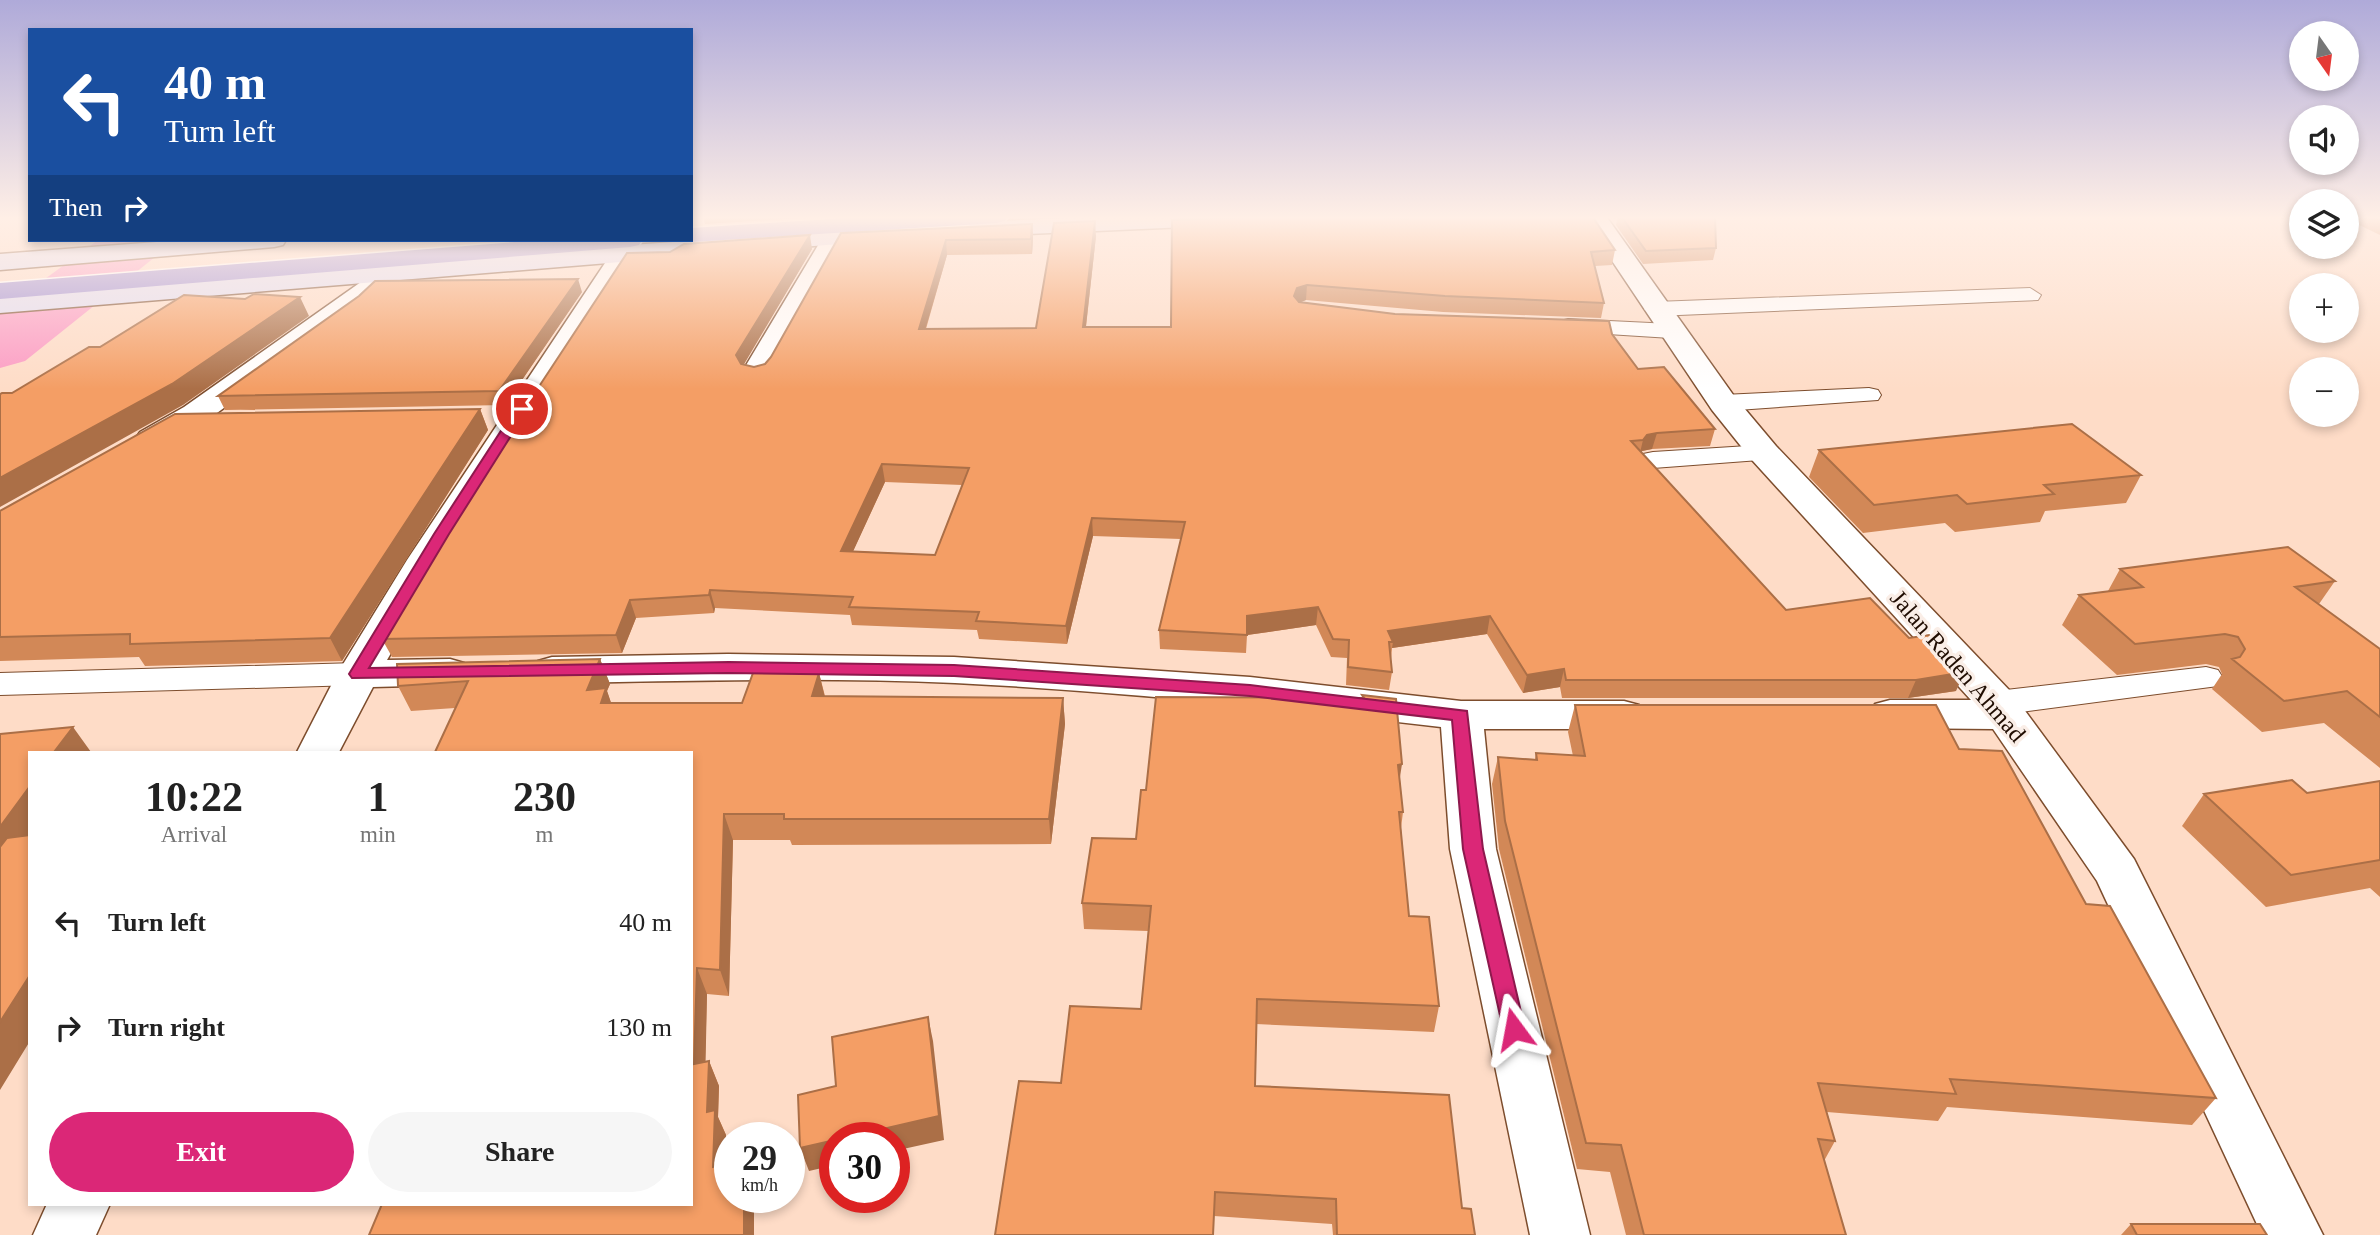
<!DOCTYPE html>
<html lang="en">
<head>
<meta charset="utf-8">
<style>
	:root { --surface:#fff; --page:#f6f6f6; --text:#222; --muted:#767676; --accent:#db2777 }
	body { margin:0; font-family:"Times New Roman",serif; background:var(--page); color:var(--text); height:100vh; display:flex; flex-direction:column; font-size:26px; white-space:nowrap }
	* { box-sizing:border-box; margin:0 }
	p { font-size:23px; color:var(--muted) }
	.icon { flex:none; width:38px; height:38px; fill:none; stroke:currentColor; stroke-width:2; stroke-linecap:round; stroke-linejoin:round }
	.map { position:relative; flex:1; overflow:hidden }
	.sheet { position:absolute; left:28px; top:751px; width:665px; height:455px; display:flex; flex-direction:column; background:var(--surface); border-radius:0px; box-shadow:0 4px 10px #0003 }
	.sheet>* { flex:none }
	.guide { position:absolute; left:28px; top:28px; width:665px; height:214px; border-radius:0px; box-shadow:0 4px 10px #0003; background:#1a4fa0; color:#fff; overflow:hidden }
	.needle { width:46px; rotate:166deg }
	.fabs { position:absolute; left:2289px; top:21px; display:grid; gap:14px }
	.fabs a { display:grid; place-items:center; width:70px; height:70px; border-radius:50%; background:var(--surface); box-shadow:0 4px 10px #0003; font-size:35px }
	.speed { position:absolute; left:714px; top:1122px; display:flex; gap:14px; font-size:35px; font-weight:700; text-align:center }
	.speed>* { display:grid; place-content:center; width:91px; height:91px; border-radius:50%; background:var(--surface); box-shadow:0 4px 10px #0003; line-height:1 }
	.speed small { font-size:18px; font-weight:400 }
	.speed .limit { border:10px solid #d22; background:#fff; color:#111 }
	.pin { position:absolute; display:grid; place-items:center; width:60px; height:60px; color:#fff; margin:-30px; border:4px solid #fff; border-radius:50%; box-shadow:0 2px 7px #0007 }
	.me { position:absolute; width:77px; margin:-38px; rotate:347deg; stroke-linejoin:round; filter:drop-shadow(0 0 5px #0008) }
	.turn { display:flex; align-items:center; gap:24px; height:147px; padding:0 21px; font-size:32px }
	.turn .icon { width:91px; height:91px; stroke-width:2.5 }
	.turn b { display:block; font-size:49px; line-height:60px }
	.then { display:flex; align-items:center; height:66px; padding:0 21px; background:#0003; gap:14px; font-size:26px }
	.eta { display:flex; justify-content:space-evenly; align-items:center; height:119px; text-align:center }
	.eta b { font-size:42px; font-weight:700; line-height:49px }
	.primary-button { display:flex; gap:14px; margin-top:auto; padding:14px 21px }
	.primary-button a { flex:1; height:80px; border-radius:42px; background:var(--accent); color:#fff; font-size:28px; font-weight:700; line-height:80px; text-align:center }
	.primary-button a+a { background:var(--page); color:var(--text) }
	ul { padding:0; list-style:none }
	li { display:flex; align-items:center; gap:21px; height:105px; padding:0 21px }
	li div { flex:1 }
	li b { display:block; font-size:26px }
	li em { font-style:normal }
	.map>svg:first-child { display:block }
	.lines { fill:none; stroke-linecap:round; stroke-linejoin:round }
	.river { fill:#fb9ac3; fill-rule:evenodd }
	.lane-casing { stroke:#7d4d2d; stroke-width:2 }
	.street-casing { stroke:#7d4d2d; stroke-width:3 }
	.secondary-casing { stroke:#7d4d2d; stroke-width:3 }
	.highway-casing { stroke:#fff; stroke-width:3 }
	.lane { fill:#fff; fill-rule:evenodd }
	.street { fill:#fff; fill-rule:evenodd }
	.secondary { fill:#e1dcf2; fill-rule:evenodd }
	.highway { fill:#9a8ad4; fill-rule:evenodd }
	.wall { fill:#d28857; fill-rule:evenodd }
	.shaded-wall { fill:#ab6f47 }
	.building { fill:#f49e65; stroke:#ab6f47; stroke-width:2; fill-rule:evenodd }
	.route { fill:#db2777; stroke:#8e194d; stroke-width:2 }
	.labels { text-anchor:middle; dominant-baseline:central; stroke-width:7; stroke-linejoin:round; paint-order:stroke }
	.street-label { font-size:24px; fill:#200d02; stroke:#faeee7 }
</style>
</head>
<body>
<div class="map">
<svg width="2380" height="1235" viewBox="0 0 2380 1235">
	<rect width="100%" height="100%" fill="#fedcc7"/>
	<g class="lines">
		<path class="river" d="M98,240H169L160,253L25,361L0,368V312Z"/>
		<defs>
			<path id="lane" d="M2030,288L2041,295L2038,300L1655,316L1644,309L1655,302Z
				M1568,319L1671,324L1679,326L1683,331L1679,336L1671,338L1560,331L1557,326L1560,321Z
				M1869,388L1878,390L1881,395L1878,400L1723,411L1714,408L1710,403L1714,398L1723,395Z
				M1764,445L1773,447L1777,453L1773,459L1653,468L1643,466L1640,460L1643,454L1653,452Z
				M357,663L369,666L374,674L369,682L357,685L0,695V673Z
				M2206,667L2218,670L2223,678L2218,686L1997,715L1985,711L1980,703L1985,695L1997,691Z"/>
			<path id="street" d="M1582,216H1606L1734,396L1776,446L2012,693L2134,859L2323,1235H2262L2097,881L1993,729L1890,728L1875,724L1869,714L1875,704L1890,700H1971L1752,460L1712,410Z
				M835,230L844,232L847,237L772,372L768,378L757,381L746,378L742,372L826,232Z
				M624,245L633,248L637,253L481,498L387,660L450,659L464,663L470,672L464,681L450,685L373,687L339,752H297L337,674L407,560L615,248Z
				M394,263L403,265L407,271L403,277L206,421L162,446L151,449L140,446L135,439L140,432L184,407L385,265Z
				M728,654L954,657L1250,677L1461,701H1624L1639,705L1645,715L1639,725L1624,729H1484L1496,849L1590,1235H1530L1450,849L1441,727C1279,708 1117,691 955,683C821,677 686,681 552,683L538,679L532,670L538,661L552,657Z
				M47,1204H110L96,1235H33Z"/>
			<path id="secondary" d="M1107,216H1290L1287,221L1278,223L979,236L970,234L967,229L970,224L979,222Z
				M891,227L900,229L903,234L900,239L0,313V297L499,254Z
				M183,240H286L283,245L274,247L0,270V254Z"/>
			<path id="highway" d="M877,216H1008L1005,221L996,223L691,242L682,240H691V228Z
				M540,240H642L639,245L630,247L0,299V283Z"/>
		</defs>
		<use href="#lane" class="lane-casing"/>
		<use href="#street" class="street-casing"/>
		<use href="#secondary" class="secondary-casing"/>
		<use href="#highway" class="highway-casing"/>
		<use href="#lane" class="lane"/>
		<use href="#street" class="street"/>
		<use href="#secondary" class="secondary"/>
		<use href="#highway" class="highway"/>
	</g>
	<path class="wall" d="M703,216H834L705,224Z
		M1009,216H1035L1034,218L1009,219Z
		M1406,216H1499L1615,250L1612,265L1595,266L1604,303L1601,318L1443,312L1306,300L1300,302L1395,314L1612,334L1638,369L1715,429L1710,446L1652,449L1642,451V453L1786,610L1956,691L1908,698H1562L1560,687L1523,693L1487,634L1392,648L1391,660L1392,672L1389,690L1346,685L1347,658L1331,657L1316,625L1247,635L1246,653L1160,649L1159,630L1181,539L1093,536L1067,644L979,639L977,630L852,625L850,615L715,608L714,613L636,618L622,653L392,657L382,639L670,252L812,249L743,365L754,367L765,364L771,357L841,233L1032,224L1033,238L1032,254L947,255L926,329L1036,328L1096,236L1086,327H1171L1406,219ZM885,482L962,485L935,555L853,551Z
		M1618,216H1715L1716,248L1713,260L1643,264L1616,225Z
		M2347,216H2380V235L2347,219Z
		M582,292L505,405L225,410L218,396Z
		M480,409L488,430L342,661L145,666L139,657L0,661V511Z
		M1819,450L2141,475L2126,503L2045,511L2040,522L1955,532L1945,523L1863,533L1809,477Z
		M2120,569L2335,581L2319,604L2380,649V768L2324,723L2262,732L2212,689L2222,674L2219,667L2206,664L2117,675L2062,625L2079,595L2108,591Z
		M600,659L610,684L607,691L611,703H742L819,673L825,696L1063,698L1065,724L1051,844L792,845L790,840H733L729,996L707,994L705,1061H709L719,1086L718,1117L726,1135L725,1164L730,1197H754V1235H369L691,1204V752L455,708L411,711L398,686Z
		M1362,695L1400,780L1403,812L1401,828L1409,916L1439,1006L1434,1032L1256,1024L1255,1086L1462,1208L1475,1235H1333L1332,1224L1214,1216L1061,1083L1141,1009L1148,931L1084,929L1082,903L1136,839L1146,790L1362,698Z
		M1575,705L1959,749L2086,904L2216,1098L2192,1125L1947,1107L1938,1121L1827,1112L1835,1141L1824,1161L1846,1235H1626L1610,1172L1577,1169L1499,849L1492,784L1498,757L1535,759L1536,753L1573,756L1568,732Z
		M2380,781V897L2370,888L2266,907L2182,826L2204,794L2307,793Z
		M2131,1224L2267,1235H2121Z"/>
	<path class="shaded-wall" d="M1095,221L1096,236L1084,343L1083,327Z
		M1032,224L1033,238L1032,254L1031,239Z
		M810,235L812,249L740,371L736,355Z
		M946,240L947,255L921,344L919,329Z
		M578,279L582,292L505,405L499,391Z
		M1307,285L1306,300L1296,304L1294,296L1297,288Z
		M300,297L309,316L183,405L0,507V478Z
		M480,409L488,430L342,661L330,638Z
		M1657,433L1652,449L1642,451L1639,457L1643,440L1647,435Z
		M882,464L885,482L845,569L841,551Z
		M1092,518L1093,536L1067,644L1066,626Z
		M710,590L715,608L714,613L709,595Z
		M630,600L636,618L622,653L616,635Z
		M1318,607L1316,625L1247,635V616Z
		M1490,616L1487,634L1392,648L1393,642L1388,631Z
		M600,659L610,684L607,691L615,714L610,728L587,690Z
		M1564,669L1560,687L1523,693L1527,675Z
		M1965,672L1956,691L1908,698L1916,680Z
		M819,673L825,698L812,696Z
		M1063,698L1065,724L1051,844L1049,819Z
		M73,727L91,752H54Z
		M1402,764L1398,790V765Z
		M30,786V849L0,869V827Z
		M724,814L733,840L729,996L720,970Z
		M697,968L707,994L705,1089L694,1064Z
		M30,975V1041L0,1090V1022Z
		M928,1017L933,1041L944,1140L894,1151V1138H844Z
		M709,1061L719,1086L718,1117L726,1135L724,1192L713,1167L707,1112Z
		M835,1140V1165L809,1171L800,1148Z
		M744,1197H754V1235H744Z"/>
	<path class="building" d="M1272,216H1366L1408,219V216H1499L1501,217L1592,216L1615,250L1591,252L1604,303L1445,296L1307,285L1297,288L1294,296L1299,302L1395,314L1609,321L1612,334L1638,369L1664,367L1715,429L1657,433L1647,435L1643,440L1631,441L1786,610L1870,598L1909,638L1929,635L1965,672L1916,680H1566L1564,669L1527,675L1490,616L1388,631L1393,642H1389L1392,672L1348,667L1349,640L1333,639L1318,607L1247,616V635L1159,630L1185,522L1092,518L1066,626L976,621L979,612L849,607L853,597L710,590L709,595L630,600L616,635L382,639L476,482L627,253L670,252L684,244L810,235L736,355L741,364L754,367L765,364L771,357L841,233L1032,224L1031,239L946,240L919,329L1036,328L1054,223L1095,221L1083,327H1171L1172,220ZM882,464L969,468L935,555L841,551Z
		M1621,216H1715L1716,248L1646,251Z
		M578,279L499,391L218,396L359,296L375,281Z
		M254,294L300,297L172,384L0,478V394L2,393H12L89,347H100L184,295L245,299Z
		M480,409L330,638L130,644V634L0,637V511L175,414Z
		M2072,424L2141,475L2044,485L2054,494L1967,504L1957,495L1874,505L1819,450Z
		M2288,547L2335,581L2295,587L2380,649V717L2347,691L2284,701L2232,659L2240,657L2245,649L2238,637L2225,634L2135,644L2079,595L2143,587L2120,569Z
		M600,659L587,690L606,688L601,703H742L753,673H819L812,696L1063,698L1049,819H784V814H724L720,970L697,968L694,1064L709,1061L707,1112L715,1110L713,1167L730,1163V1197H744V1235H369L382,1204H691V752H435L468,681L398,686L397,664Z
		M1362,695L1396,699L1402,764L1398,765L1403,812H1399L1409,916L1429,917L1439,1006L1257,999L1255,1086L1449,1095L1462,1208L1471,1209L1475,1235H1337L1336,1199L1215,1192L1213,1235H995L1019,1081L1061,1083L1070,1006L1141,1009L1151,906L1082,903L1092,838L1136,839L1141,790H1146L1156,697L1364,698Z
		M1575,705H1936L1959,749L2002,751L2086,904L2110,906L2216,1098L1950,1079L1956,1094L1818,1083L1835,1141L1818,1139L1846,1235H1644L1621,1145L1586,1143L1505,821L1498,757L1537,760L1536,753L1585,756Z
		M73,727L54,752H30V786L0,827V734Z
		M2292,780L2307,793L2380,781V860L2291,875L2204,794Z
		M30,835V975L0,1022V847L7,838Z
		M928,1017L939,1116L844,1138H835V1140L800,1148L798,1095L836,1086L832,1037Z
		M2131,1224H2260L2267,1235H2137Z"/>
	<linearGradient id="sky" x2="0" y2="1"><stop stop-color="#afaad9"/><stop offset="0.56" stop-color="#ffefe6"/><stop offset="1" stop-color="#ffefe6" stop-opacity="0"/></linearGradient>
	<rect width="2380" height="389" fill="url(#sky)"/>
	<path class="route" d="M517,406L528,409L449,534L369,668L729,662L954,665L1250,685L1467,711L1483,849L1525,1029L1521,1036L1514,1039L1506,1036L1503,1029L1463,849L1452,720L1250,696L954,676L729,673L352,678L349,674L434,534Z"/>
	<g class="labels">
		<g class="street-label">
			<text transform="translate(1958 666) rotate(49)">Jalan Raden Ahmad</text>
		</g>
	</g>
</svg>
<div class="fabs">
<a><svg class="needle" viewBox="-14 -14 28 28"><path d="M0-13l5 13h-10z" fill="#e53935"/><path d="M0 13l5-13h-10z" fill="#767676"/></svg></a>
<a><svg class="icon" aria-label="sound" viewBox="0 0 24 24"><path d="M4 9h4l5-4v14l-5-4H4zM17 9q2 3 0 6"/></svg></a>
<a><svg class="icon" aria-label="layers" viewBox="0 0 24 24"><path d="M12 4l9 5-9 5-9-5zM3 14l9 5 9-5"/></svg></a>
<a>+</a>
<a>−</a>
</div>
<div class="speed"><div>29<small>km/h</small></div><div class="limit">30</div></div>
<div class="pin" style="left:522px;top:409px;background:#d93025"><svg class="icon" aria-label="arrive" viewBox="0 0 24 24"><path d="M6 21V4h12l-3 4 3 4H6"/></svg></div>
<svg class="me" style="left:1514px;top:1029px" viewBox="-20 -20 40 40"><path d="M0-17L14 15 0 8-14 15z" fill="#db2777" stroke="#fff" stroke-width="4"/></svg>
<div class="guide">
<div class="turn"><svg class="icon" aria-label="left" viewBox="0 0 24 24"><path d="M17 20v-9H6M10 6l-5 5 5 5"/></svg><div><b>40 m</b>Turn left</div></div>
<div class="then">Then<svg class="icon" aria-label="right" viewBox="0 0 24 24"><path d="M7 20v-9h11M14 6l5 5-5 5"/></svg></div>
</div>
<section class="sheet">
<div class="eta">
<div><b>10:22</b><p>Arrival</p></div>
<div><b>1</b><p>min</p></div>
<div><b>230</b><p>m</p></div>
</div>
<ul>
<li><svg class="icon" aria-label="left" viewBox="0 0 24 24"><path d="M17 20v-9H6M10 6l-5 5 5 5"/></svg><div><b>Turn left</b></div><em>40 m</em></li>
<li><svg class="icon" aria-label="right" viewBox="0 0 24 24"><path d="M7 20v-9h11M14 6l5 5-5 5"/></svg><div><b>Turn right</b></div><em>130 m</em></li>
</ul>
<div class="primary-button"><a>Exit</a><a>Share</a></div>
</section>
</div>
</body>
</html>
